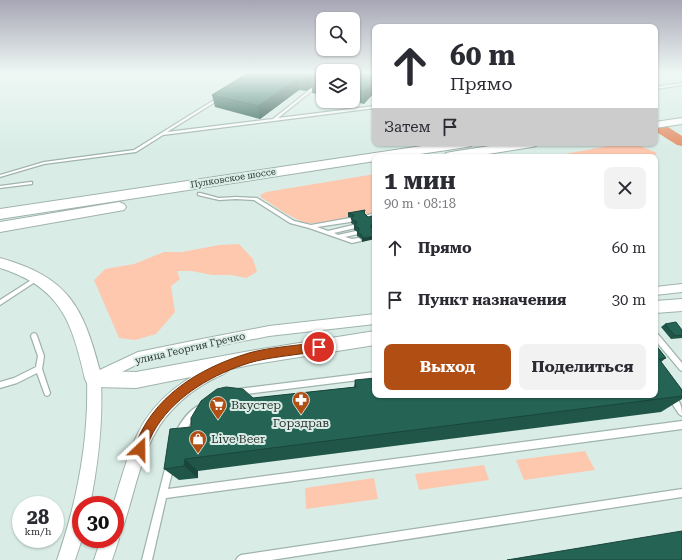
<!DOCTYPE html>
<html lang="ru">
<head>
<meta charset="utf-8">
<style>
	:root { --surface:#fff; --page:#f2f2f3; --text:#2b2b33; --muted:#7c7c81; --accent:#b04e13 }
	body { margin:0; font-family:"Roboto Serif",serif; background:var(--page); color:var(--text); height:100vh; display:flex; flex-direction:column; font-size:15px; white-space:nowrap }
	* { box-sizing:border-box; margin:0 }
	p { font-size:13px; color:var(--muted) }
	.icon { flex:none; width:22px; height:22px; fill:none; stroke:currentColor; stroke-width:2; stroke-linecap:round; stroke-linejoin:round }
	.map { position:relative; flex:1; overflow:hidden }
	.details { position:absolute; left:372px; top:154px; width:286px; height:244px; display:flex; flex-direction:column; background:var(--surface); border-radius:8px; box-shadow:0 1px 3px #0004 }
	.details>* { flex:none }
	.banner { position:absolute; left:372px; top:24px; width:286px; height:122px; border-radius:8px; box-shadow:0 1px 3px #0004; background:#fff; color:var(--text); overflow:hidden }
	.tools { position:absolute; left:316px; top:12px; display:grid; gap:8px }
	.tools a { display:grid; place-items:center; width:44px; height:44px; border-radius:8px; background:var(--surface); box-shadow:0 1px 3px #0004; font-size:20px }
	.speed { position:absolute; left:12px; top:496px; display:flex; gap:8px; font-size:20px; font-weight:700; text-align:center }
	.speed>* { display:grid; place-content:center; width:52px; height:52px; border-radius:50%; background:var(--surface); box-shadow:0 1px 3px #0004; line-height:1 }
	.speed small { font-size:10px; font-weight:400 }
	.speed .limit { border:6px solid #d22; background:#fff; color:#111 }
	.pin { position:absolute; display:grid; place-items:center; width:34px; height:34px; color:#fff; margin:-17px; border:2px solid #fff; border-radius:50%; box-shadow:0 1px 4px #0007 }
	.me { position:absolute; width:44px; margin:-22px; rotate:23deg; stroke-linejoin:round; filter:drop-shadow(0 0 3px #0008) }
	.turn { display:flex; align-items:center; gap:14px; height:84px; padding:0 12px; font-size:18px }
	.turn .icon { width:52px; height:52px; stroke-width:2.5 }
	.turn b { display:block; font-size:28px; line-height:34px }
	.then { display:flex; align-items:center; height:38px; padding:0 12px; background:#0003; gap:8px; font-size:15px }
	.round { display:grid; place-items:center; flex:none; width:42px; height:42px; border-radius:8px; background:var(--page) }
	.summary { display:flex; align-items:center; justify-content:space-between; height:68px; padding:0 12px }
	h1 { font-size:24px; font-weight:700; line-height:30px }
	.cta { display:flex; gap:8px; margin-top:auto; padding:8px 12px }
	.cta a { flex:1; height:46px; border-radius:8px; background:var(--accent); color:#fff; font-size:16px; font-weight:700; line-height:46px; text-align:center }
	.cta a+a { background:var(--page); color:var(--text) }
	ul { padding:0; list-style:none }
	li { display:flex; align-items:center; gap:12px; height:52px; padding:0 12px }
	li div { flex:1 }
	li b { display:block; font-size:15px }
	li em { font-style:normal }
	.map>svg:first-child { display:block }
	.green { fill:#fec8af }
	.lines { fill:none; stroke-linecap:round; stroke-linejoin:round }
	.river { fill:#e59169; fill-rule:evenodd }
	.service-casing { stroke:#a0b3ad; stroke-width:2.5 }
	.minor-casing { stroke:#a0b3ad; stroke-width:2 }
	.tertiary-casing { stroke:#a0b3ad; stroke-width:2 }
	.trunk-casing { stroke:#a0b3ad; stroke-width:2 }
	.service { fill:#fff; fill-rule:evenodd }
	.minor { fill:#fff; fill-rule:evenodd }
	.tertiary { fill:#fff; fill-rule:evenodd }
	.trunk { fill:#fff; fill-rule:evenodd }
	.wall { fill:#205648 }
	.shaded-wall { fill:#1a463b }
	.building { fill:#256454; stroke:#1a463b }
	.route { fill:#b04e13; stroke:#72330c }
	.labels { text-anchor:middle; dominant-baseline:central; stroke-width:4; stroke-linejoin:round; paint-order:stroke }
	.far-street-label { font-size:9px; fill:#2c3431; stroke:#d9ede6 }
	.street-label { font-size:10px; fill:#2c3431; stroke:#d9ede6 }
	.near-poi-label { font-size:12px; fill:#2c3431; stroke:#d9ede6; text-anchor:start }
</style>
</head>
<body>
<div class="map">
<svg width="682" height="560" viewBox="0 0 682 560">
	<rect width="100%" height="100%" fill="#d9ede6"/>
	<path class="green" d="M624,143H633L657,153L652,157H549Z
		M375,174V213L320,224L307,223L300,221L285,213L262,198L260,195L266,192Z
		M239,244L253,259L257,272L246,278L231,275H212L192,271H177L180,279L171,286L175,312L156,334L135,340L119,338L94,280L105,269L134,264L164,252H182L219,245Z
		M585,451L595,470L524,480L516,460Z
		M484,465L489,480L419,490L415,474Z
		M374,478L378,499L306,509L305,488Z"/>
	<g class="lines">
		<path class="river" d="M655,121L660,122L682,136V146L677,145L655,131Z"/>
		<defs>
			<path id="service" d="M322,80H323V82L278,118L375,106V108L163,135L136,152L44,164L0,177V175L44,162L134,150L219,97H220V99L167,132L273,119Z
				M682,83V85L655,89V87Z
				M30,182H32V184L0,188V186Z
				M198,193H200L219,198L236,197L257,198L294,221L311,225L350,218L352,219V221L350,222L317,227L328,231L353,225L355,226V228L334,233L338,235L356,231L358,233V234L345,237L352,239L359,238L361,240V241L352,243L309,228L290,223L254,200L236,199L219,200L198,195Z
				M375,213V217L367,219L365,217V216Z
				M36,277L39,279L38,280L0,305V300Z
				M655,332L657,333L682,363V371L680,370L655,340Z
				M34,333L36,334L37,336L44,356L42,369L50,393L49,395L47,396L45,395L37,373L17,383L0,388V382L14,378L36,367L38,356L31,336L32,334Z
				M375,372V378L238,395L236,394L235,392L236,390L238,389Z
				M671,394C680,399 682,406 682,416L679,414L669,399L668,397L669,395Z
				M200,405L203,406L204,408L203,410L191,422L182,437L179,438L176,437L175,434C180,423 189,410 200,405Z
				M682,421V429L166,498L152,560H142L166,465L167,462L170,461L173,462L174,465L168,489Z
				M682,489V497L271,560H236L238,557L241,555Z"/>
			<path id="minor" d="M682,284V292L655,295V287Z
				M375,314V324L269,336L202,349L140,363L101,382C103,424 98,464 90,505H81L82,539L75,560H57C77,502 89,441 87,379L89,375L138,352L202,339L269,326Z
				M223,362L228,364L230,368C227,374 221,375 215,378C199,386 185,396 173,409C143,439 137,485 124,524L121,530L115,532L119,539L112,560H94L101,539H115V505H113C121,481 127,455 138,433C155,398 188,375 223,362Z"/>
			<path id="tertiary" d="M0,258C68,277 83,306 100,371L136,372L250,351L375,331V345L250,365L136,388L94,387L88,385L85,379C72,322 61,287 0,268Z
				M682,299V311L655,313V301Z"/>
			<path id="trunk" d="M682,118V124L655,128V122Z
				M442,143H473L471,146L467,147L400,157H375V161L0,219V209Z
				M509,143H538L536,146L532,147L469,157L445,156L446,153L451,152Z
				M119,202L124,204L126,207L124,210L0,232V222Z"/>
		</defs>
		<use href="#service" class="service-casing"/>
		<use href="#minor" class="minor-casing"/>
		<use href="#tertiary" class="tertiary-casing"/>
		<use href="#trunk" class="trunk-casing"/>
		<use href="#service" class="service"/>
		<use href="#minor" class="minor"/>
		<use href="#tertiary" class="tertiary"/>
		<use href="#trunk" class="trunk"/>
	</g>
	<path class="wall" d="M323,73V95L312,93V87L306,91L299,90L260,119L215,107L212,95Z
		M353,73H375L364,104L351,101H353Z
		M365,210V214L375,226L372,228L362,242V239L357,236V232H358L354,230V226H356L351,223L352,218L348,217V213Z
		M665,324L682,330V338L671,339L661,327Z
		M655,344L666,358L661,362L682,390V399L661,412L198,471V478L179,480L164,469L191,427L253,398L354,387L355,380L655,395Z"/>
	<path class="shaded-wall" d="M314,73H323L311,80L312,87L306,91L305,79Z
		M298,78L299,90L260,119L258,106Z
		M375,81V92L364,104V91Z
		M375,222V226L371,229V225Z
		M375,236V239L362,242V238Z
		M185,459L198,471V478L184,466Z"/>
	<path class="building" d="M248,73H314L305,79L298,78L258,106L212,95Z
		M322,73H323V83L311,80Z
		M353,73H375V81L364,91L353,89Z
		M365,210L364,213L368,217L375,215V222L371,225V228H375V236L362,238V235L357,232L359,231V228L354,226L356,225L357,222L351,219L354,215L348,213Z
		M676,322L682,330V335L675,336L665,324Z
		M655,344L666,358L659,359L682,390V396L185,459L184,466L164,469L170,429L191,427V418L201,401L217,389L226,387L243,389L253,398L356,387L355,380L375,378V395H655Z
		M682,531V560H507Z"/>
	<linearGradient id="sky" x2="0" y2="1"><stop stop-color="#a7a6b5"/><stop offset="0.48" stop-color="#eef7f4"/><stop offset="1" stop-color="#eef7f4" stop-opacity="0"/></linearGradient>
	<rect width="682" height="151" fill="url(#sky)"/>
	<path class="route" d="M319,342L322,344L324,347L322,350L319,351C298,355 268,357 249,363C214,374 178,394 157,426C151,435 148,444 144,453L140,455L135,453L134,449C151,397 199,368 249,353C270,347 296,346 319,342Z"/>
	<defs>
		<symbol id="pharmacy-pin" viewBox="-11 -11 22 30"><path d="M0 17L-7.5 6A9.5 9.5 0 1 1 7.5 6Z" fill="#b04e13" stroke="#d9ede6"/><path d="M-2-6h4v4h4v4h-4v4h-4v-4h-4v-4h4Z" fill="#fff"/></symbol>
		<symbol id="supermarket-pin" viewBox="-11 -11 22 30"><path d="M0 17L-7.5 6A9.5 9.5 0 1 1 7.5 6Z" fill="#b04e13" stroke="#d9ede6"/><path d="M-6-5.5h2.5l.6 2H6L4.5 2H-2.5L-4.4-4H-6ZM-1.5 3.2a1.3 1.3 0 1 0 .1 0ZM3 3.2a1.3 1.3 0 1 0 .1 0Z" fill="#fff"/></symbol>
		<symbol id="shop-pin" viewBox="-11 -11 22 30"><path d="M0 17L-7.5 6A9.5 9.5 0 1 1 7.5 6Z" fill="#b04e13" stroke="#d9ede6"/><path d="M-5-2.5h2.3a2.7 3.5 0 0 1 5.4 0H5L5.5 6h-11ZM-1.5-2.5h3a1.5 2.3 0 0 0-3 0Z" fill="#fff"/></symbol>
	</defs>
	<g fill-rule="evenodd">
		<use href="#pharmacy-pin" x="291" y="390" width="20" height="27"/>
		<use href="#supermarket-pin" x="208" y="395" width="20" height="27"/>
		<use href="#shop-pin" x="188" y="429" width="20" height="27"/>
	</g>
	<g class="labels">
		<g class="far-street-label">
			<text transform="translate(233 178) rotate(-9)">Пулковское шоссе</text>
		</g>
		<g class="street-label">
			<text transform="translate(190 348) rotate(-13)">улица Георгия Гречко</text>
		</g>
		<g class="near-poi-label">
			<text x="231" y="405">Вкустер</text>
			<text x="301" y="423" text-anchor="middle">Горздрав</text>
			<text x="211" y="439">Live Beer</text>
		</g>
	</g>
</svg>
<div class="tools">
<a><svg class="icon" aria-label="search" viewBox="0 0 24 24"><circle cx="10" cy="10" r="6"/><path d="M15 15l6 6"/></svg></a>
<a><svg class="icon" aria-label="layers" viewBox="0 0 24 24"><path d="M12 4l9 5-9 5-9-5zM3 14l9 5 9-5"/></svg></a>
</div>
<div class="speed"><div>28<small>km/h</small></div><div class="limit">30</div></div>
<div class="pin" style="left:319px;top:347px;background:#d93025"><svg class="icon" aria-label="arrive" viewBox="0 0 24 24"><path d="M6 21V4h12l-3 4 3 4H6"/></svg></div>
<svg class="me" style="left:140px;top:449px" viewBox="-20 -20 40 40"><path d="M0-17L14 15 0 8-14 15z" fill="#b04e13" stroke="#fff" stroke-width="4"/></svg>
<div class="banner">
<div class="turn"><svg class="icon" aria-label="ahead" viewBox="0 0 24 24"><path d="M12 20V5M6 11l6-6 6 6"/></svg><div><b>60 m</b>Прямо</div></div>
<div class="then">Затем<svg class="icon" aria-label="arrive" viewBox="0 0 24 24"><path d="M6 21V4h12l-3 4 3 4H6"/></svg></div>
</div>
<section class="details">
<div class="summary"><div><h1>1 мин</h1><p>90 m · 08:18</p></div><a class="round"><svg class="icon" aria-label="close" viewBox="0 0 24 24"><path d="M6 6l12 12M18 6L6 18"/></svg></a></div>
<ul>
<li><svg class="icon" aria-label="ahead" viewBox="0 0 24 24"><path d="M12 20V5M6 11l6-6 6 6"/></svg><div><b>Прямо</b></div><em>60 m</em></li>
<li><svg class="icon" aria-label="arrive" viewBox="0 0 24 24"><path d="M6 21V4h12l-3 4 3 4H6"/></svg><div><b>Пункт назначения</b></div><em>30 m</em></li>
</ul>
<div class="cta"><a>Выход</a><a>Поделиться</a></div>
</section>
</div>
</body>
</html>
